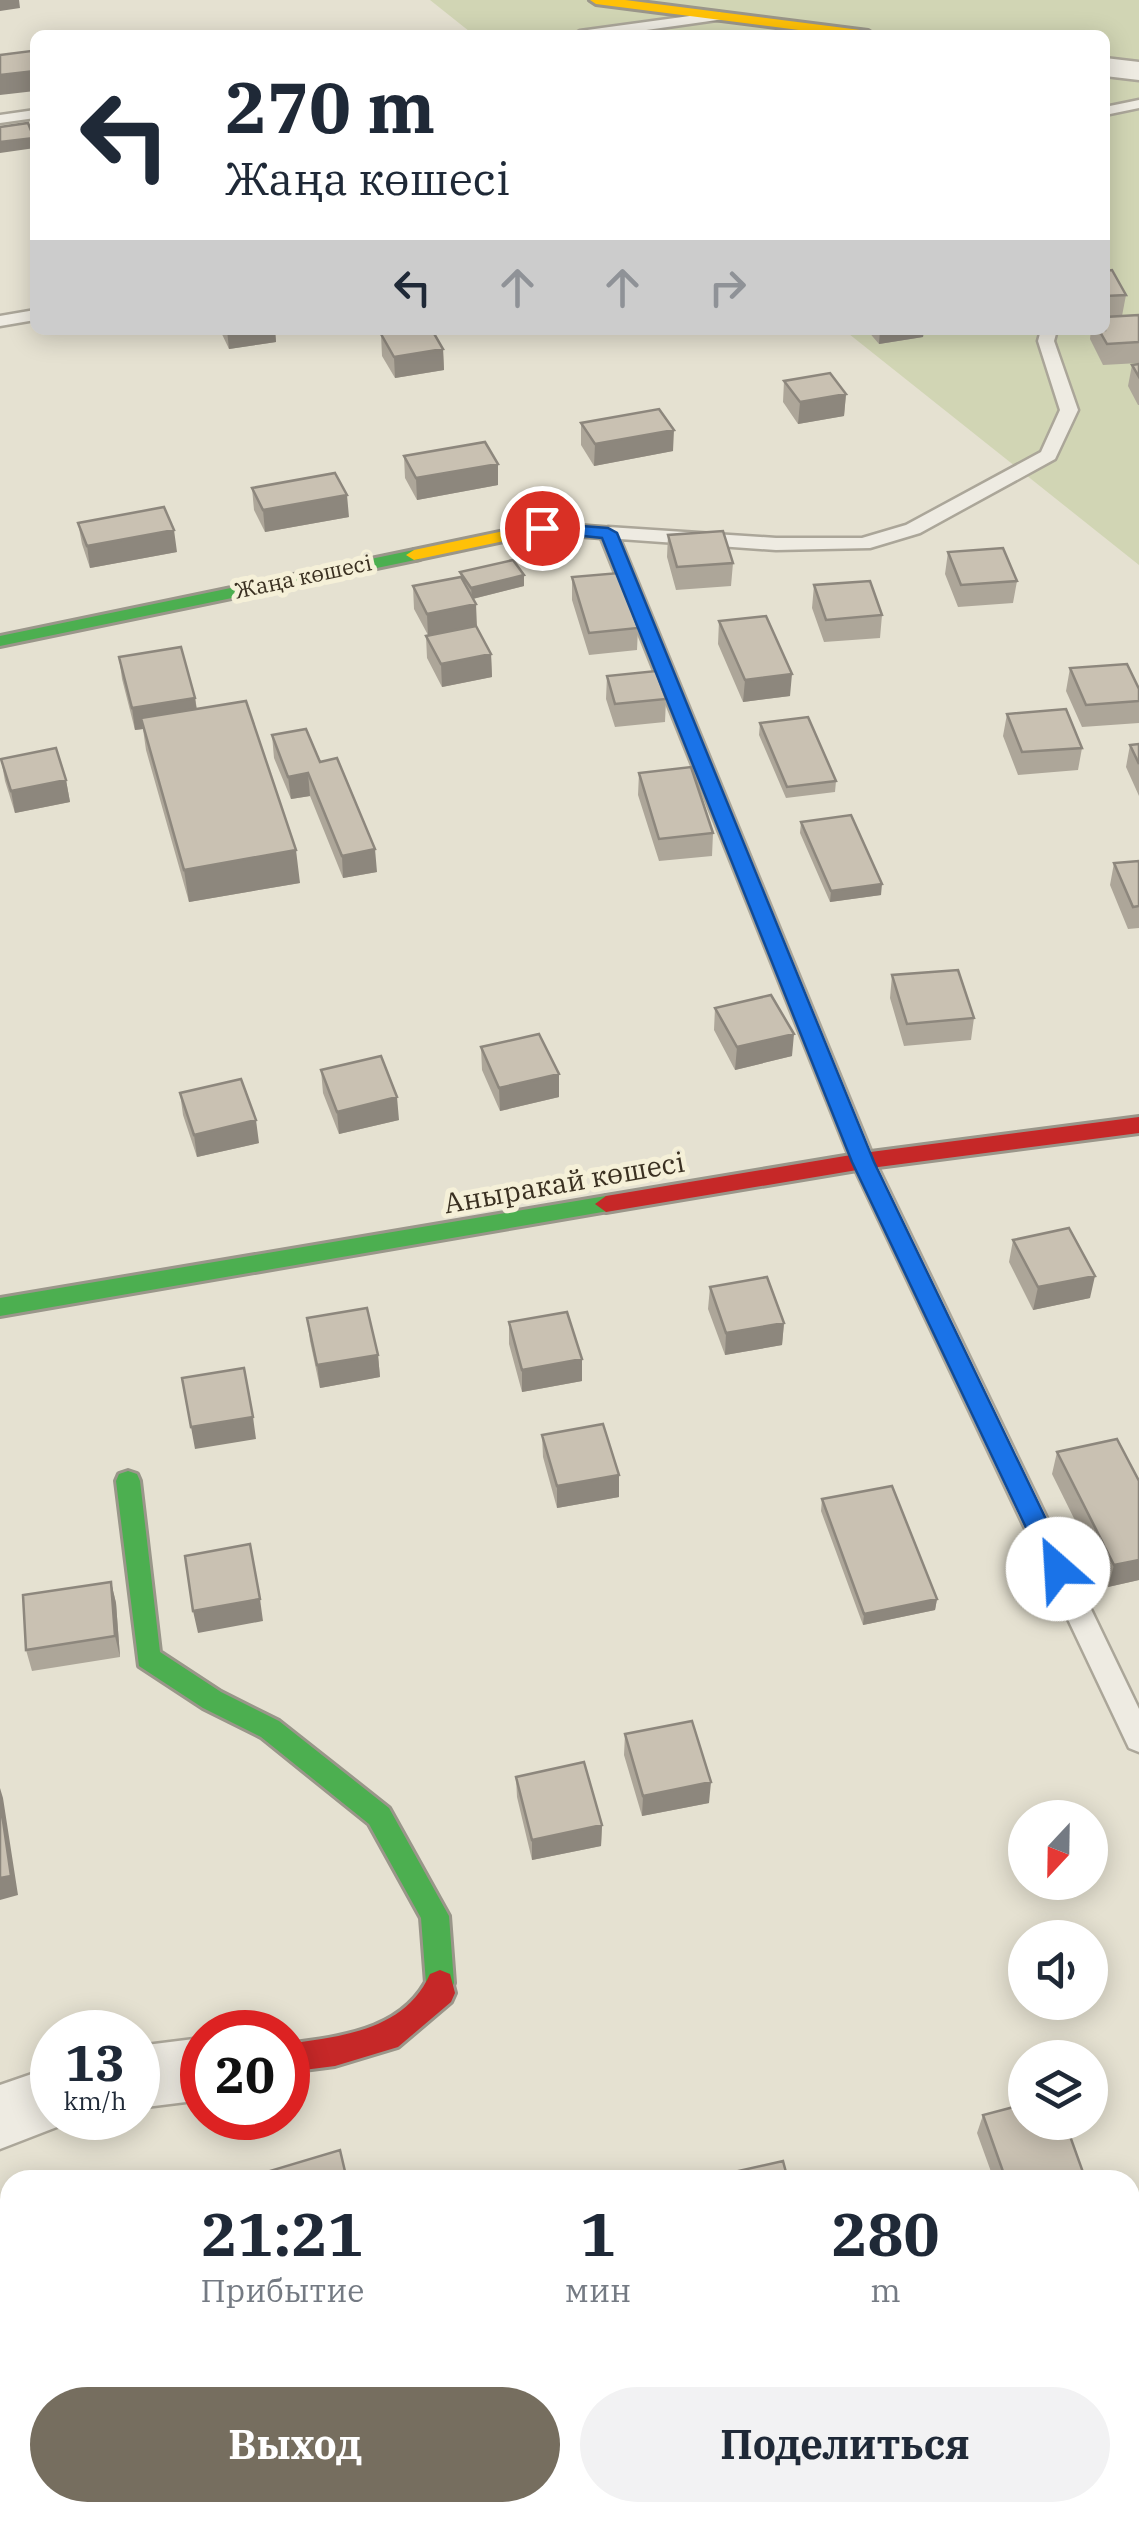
<!DOCTYPE html>
<html lang="ru">
<head>
<meta charset="utf-8">
<style>
	:root { --surface:#fff; --page:#f2f2f3; --text:#1f2937; --muted:#747a83; --accent:#766e5f }
	body { margin:0; font-family:"IBM Plex Serif",serif; background:var(--page); color:var(--text); height:100vh; display:flex; flex-direction:column; font-size:38px; white-space:nowrap }
	* { box-sizing:border-box; margin:0 }
	p { font-size:32px; color:var(--muted) }
	.icon { flex:none; width:55px; height:55px; fill:none; stroke:currentColor; stroke-width:2; stroke-linecap:round; stroke-linejoin:round }
	.map { position:relative; flex:1; overflow:hidden }
	.drawer { position:absolute; left:0px; top:2170px; width:1140px; height:352px; display:flex; flex-direction:column; background:var(--surface); border-radius:30px 30px 0 0; box-shadow:0 5px 25px #0003 }
	.drawer>* { flex:none }
	.top-card { position:absolute; left:30px; top:30px; width:1080px; height:305px; border-radius:15px; box-shadow:0 5px 25px #0003; background:#fff; color:var(--text); overflow:hidden }
	.needle { width:65px; rotate:202deg }
	.controls { position:absolute; left:1008px; top:1800px; display:grid; gap:20px }
	.controls a { display:grid; place-items:center; width:100px; height:100px; border-radius:50%; background:var(--surface); box-shadow:0 5px 25px #0003; font-size:50px }
	.speed { position:absolute; left:30px; top:2010px; display:flex; gap:20px; font-size:50px; font-weight:700; text-align:center }
	.speed>* { display:grid; place-content:center; width:130px; height:130px; border-radius:50%; background:var(--surface); box-shadow:0 5px 25px #0003; line-height:1 }
	.speed small { font-size:25px; font-weight:400 }
	.speed .limit { border:15px solid #d22; background:#fff; color:#111 }
	.pin { position:absolute; display:grid; place-items:center; width:85px; height:85px; color:#fff; margin:-42px; border:5px solid #fff; border-radius:50%; box-shadow:0 2px 10px #0007 }
	.me { position:absolute; width:110px; margin:-55px; rotate:334deg; stroke-linejoin:round; filter:drop-shadow(0 0 8px #0008) }
	.turn { display:flex; align-items:center; gap:35px; height:210px; padding:0 30px; font-size:45px }
	.turn .icon { width:130px; height:130px; stroke-width:2.5 }
	.turn b { display:block; font-size:70px; line-height:85px }
	.lanes { display:flex; align-items:center; height:95px; padding:0 30px; background:#0003; justify-content:center; gap:50px; direction:ltr }
	.lanes .off { opacity:.35 }
	.eta { display:flex; justify-content:space-evenly; align-items:center; height:170px; text-align:center }
	.eta b { font-size:60px; font-weight:700; line-height:70px }
	.action { display:flex; gap:20px; margin-top:auto; padding:20px 30px }
	.action a { flex:1; height:115px; border-radius:60px; background:var(--accent); color:#fff; font-size:40px; font-weight:700; line-height:115px; text-align:center }
	.action a+a { background:var(--page); color:var(--text) }
	.map>svg:first-child { display:block }
	.green { fill:#d1d5b4 }
	.lines { fill:none; stroke-linecap:round; stroke-linejoin:round }
	.lane-casing { stroke:#aba699; stroke-width:5 }
	.street-casing { stroke:#aba699; stroke-width:5 }
	.fast-casing { stroke:#9a968a; stroke-width:6 }
	.slow-casing { stroke:#9a968a; stroke-width:6 }
	.jam-casing { stroke:#9a968a; stroke-width:6 }
	.lane { fill:#eeebe2; fill-rule:evenodd }
	.street { fill:#eeebe2; fill-rule:evenodd }
	.fast { fill:#4caf50; fill-rule:evenodd }
	.slow { fill:#ffc107; fill-rule:evenodd }
	.jam { fill:#c62828; fill-rule:evenodd }
	.wall { fill:#ada699 }
	.shaded-wall { fill:#8d877d }
	.building { fill:#c9c1b2; stroke:#8d877d; stroke-width:2.5 }
	.route { fill:#1a73e8; stroke:#114b97; stroke-width:2.5 }
	.labels { text-anchor:middle; dominant-baseline:central; stroke-width:10; stroke-linejoin:round; paint-order:stroke }
	.far-street-label { font-size:22px; fill:#3a3021; stroke:#f5f0d8 }
	.street-label { font-size:28px; fill:#3a3021; stroke:#f5f0d8 }
</style>
</head>
<body>
<div class="map">
<svg width="1139" height="2522" viewBox="0 0 1139 2522">
	<rect width="100%" height="100%" fill="#e5e1d1"/>
	<path class="green" d="M430,0H1139V565L844,330H1105V35H474Z"/>
	<g class="lines">
		<defs>
			<path id="lane" d="M719,12L726,16L724,19L611,35H573L580,31Z
				M1139,100V108L1105,115V107Z
				M35,110V118L0,123V115Z
				M35,310V320L0,326V316Z
				M1041,330H1057L1054,341L1078,410L1055,459L920,533L870,548L776,550L620,539L875,1161L1139,1709V1752L1129,1748L851,1161L599,533L608,527L776,538H862L906,525L1041,452L1060,410L1038,341Z"/>
			<path id="street" d="M1105,58L1139,62V80L1105,76Z
				M202,2038V2100L138,2108V2046Z
				M52,2067V2118L75,2120L0,2149V2085Z
				M1139,2367V2441L1130,2445V2371Z
				M868,2512H974L970,2522H864Z"/>
			<path id="fast" d="M414,550L420,551V559L0,646V636Z
				M606,1196L614,1198L617,1204L614,1210L0,1316V1298Z
				M128,1471L137,1474L140,1481L160,1652L221,1692L279,1721L389,1808L449,1916L454,1983L450,1992L440,1996L430,1992L426,1983L421,1918L369,1824L261,1737L203,1708L139,1666L116,1481L119,1474Z"/>
			<path id="slow" d="M590,0H625L868,31L874,35H838L596,4Z
				M542,523L608,528L616,533L608,538L542,533L414,560L406,555L414,550Z"/>
			<path id="jam" d="M1139,1117V1133L863,1169L606,1212L595,1204L606,1196L863,1153Z
				M440,1970L450,1974L455,1993L451,2002L398,2047L335,2066L288,2072V2044C343,2036 405,2030 430,1974Z"/>
		</defs>
		<use href="#lane" class="lane-casing"/>
		<use href="#street" class="street-casing"/>
		<use href="#fast" class="fast-casing"/>
		<use href="#slow" class="slow-casing"/>
		<use href="#jam" class="jam-casing"/>
		<use href="#lane" class="lane"/>
		<use href="#street" class="street"/>
		<use href="#fast" class="fast"/>
		<use href="#slow" class="slow"/>
		<use href="#jam" class="jam"/>
	</g>
	<path class="wall" d="M1105,271L1126,295L1122,316L1105,317Z
		M1139,315V363L1103,365L1090,339L1091,330H1105Z
		M220,330H275L276,342L229,349Z
		M867,330H924L923,337L879,344Z
		M381,334L443,349L444,370L395,378L382,356Z
		M1139,364V405H1138L1128,386L1132,365Z
		M784,381L846,394L844,416L798,424L783,402Z
		M581,423L673,451L594,466L581,445Z
		M404,456L498,464V485L417,500L405,478Z
		M252,488L349,517L265,532L254,510Z
		M78,523L177,552L90,568L82,544Z
		M668,535L733,563L731,586L676,590L667,557Z
		M948,552L1017,581L1013,603L958,607L945,574Z
		M460,572L524,586L473,599L476,604V627L491,654L492,677L442,687L427,658L426,636L428,635L414,609L413,586L461,577Z
		M572,577L638,628L637,650L589,655L572,600Z
		M814,585L882,615L880,638L824,642L812,608Z
		M719,621L790,696L743,702L718,644Z
		M119,657L195,698L197,709L300,883L189,902L146,750L143,729L135,730L122,679Z
		M1070,668L1139,689V723L1082,727L1066,691Z
		M607,676L666,699L665,722L615,727L606,699Z
		M1007,714L1082,748L1078,770L1018,775L1003,736Z
		M760,723L836,781L835,792L786,798L759,735Z
		M272,735L320,762L377,872L343,878L310,796L291,799L274,758Z
		M1139,744V796L1126,767L1130,745Z
		M1,759L66,780L70,802L15,813L5,781Z
		M639,773L713,833L712,856L659,861L638,795Z
		M801,822L881,895L830,902L800,833Z
		M1139,861V928L1128,929L1110,885L1114,863Z
		M892,975L974,1018L971,1040L904,1046L890,998Z
		M715,1008L792,1056L735,1070L714,1030Z
		M481,1047L559,1074V1097L500,1111L482,1070Z
		M321,1070L399,1120L339,1134L323,1093Z
		M180,1093L259,1143L197,1157L183,1115Z
		M1013,1240L1090,1298L1033,1310L1009,1262Z
		M710,1287L784,1323L782,1345L725,1355L708,1309Z
		M307,1318L378,1355L380,1377L320,1388L310,1341Z
		M509,1322L582,1381L522,1392L509,1344Z
		M542,1435L619,1497L557,1508L543,1457Z
		M1057,1452L1139,1481V1580L1108,1587L1052,1474Z
		M822,1499L937,1599L935,1610L863,1625L821,1511Z
		M111,1582L116,1603L120,1657L32,1671L26,1650Z
		M625,1734L709,1803L642,1816L624,1755Z
		M516,1777L602,1825L601,1846L532,1860L517,1797Z
		M983,2115L1084,2175L1082,2180H994L977,2133Z
		M10,2213V2284L0,2286V2215Z"/>
	<path class="shaded-wall" d="M0,0H19L20,8L0,11Z
		M35,71V91L0,95V75Z
		M34,138L35,148L0,153V142Z
		M227,330H275L276,342L229,349Z
		M880,330H924L923,337L879,344Z
		M443,349L444,370L395,378L394,357Z
		M846,394L844,416L798,424L800,402Z
		M674,430L673,451L594,466L595,444Z
		M498,464V485L417,500L416,478Z
		M347,495L349,517L265,532L263,510Z
		M174,530L177,552L90,568L87,546Z
		M524,575V586L472,599L471,588Z
		M476,604L477,627L428,636L427,614Z
		M491,654L492,677L442,687L441,664Z
		M792,674L790,696L743,702L745,680Z
		M195,698L198,720L141,718L143,729L135,730L132,708Z
		M308,773L310,796L291,799L288,777Z
		M66,780L70,802L15,813L11,791Z
		M375,849L377,872L343,878L342,856Z
		M296,850L300,883L189,902L184,870Z
		M882,884L881,895L830,902L831,891Z
		M794,1034L792,1056L735,1070L737,1047Z
		M559,1074V1097L500,1111L499,1088Z
		M397,1097L399,1120L339,1134L337,1112Z
		M256,1120L259,1143L197,1157L194,1135Z
		M1095,1276L1090,1298L1033,1310L1038,1287Z
		M784,1323L782,1345L725,1355L726,1333Z
		M378,1355L380,1377L320,1388L317,1365Z
		M582,1359V1381L522,1392V1370Z
		M253,1417L256,1439L195,1449L191,1427Z
		M619,1475V1497L557,1508V1486Z
		M1139,1560V1580L1108,1587L1114,1565Z
		M111,1582L116,1603L120,1657L115,1636Z
		M260,1599L263,1621L198,1633L193,1611Z
		M937,1599L935,1610L863,1625L864,1614Z
		M711,1782L709,1803L642,1816L643,1796Z
		M0,1788L3,1798L18,1895L0,1900Z
		M602,1825L601,1846L532,1860V1840Z
		M1084,2175L1082,2180H1061Z"/>
	<path class="building" d="M31,51L35,62V71L0,75V55Z
		M28,123L34,138L0,142V127Z
		M1112,270L1126,295L1105,296V271Z
		M1139,315V342L1107,344L1099,330H1105V317Z
		M407,330H432L443,349L394,357L381,334Z
		M1139,364V377L1132,365Z
		M830,373L846,394L800,402L784,381Z
		M659,409L674,430L595,444L581,423Z
		M485,442L498,464L416,478L404,456Z
		M335,473L347,495L263,510L252,488Z
		M164,507L174,530L87,546L78,523Z
		M723,531L733,563L677,567L668,535Z
		M1003,548L1017,581L961,585L948,552Z
		M513,560L524,575L471,588L460,572Z
		M619,573L638,628L589,633L572,577Z
		M461,577L476,604L427,614L413,586Z
		M870,581L882,615L826,620L814,585Z
		M766,616L792,674L745,680L719,621Z
		M476,626L491,654L441,664L426,636Z
		M181,647L195,698L132,708L119,657Z
		M1127,664L1139,689V701L1086,705L1070,668Z
		M656,671L666,699L615,704L607,676Z
		M246,701L296,850L184,870L141,718Z
		M1066,709L1082,748L1022,752L1007,714Z
		M808,717L836,781L787,787L760,723Z
		M306,729L320,762L337,758L375,849L342,856L308,773L288,777L272,735Z
		M1139,744V764L1130,745Z
		M56,748L66,780L11,791L1,759Z
		M691,767L713,833L659,839L639,773Z
		M851,815L882,884L831,891L801,822Z
		M1139,861V906L1133,907L1114,863Z
		M958,970L974,1018L907,1024L892,975Z
		M771,995L794,1034L737,1047L715,1008Z
		M539,1034L559,1074L499,1088L481,1047Z
		M381,1056L397,1097L337,1112L321,1070Z
		M241,1079L256,1120L194,1135L180,1093Z
		M1069,1228L1095,1276L1038,1287L1013,1240Z
		M767,1277L784,1323L726,1333L710,1287Z
		M367,1308L378,1355L317,1365L307,1318Z
		M567,1312L582,1359L522,1370L509,1322Z
		M244,1368L253,1417L191,1427L182,1378Z
		M603,1424L619,1475L557,1486L542,1435Z
		M1117,1439L1139,1481V1560L1114,1565L1057,1452Z
		M892,1486L937,1599L864,1614L822,1499Z
		M250,1544L260,1599L193,1611L185,1556Z
		M111,1582L115,1636L26,1650L23,1595Z
		M692,1721L711,1782L643,1796L625,1734Z
		M584,1762L602,1825L532,1840L516,1777Z
		M0,1800L11,1876L0,1878Z
		M1025,2104V2122H1065L1084,2175L1061,2180H1006L983,2115Z
		M340,2150L347,2180H243V2179Z
		M783,2161L788,2180H707V2178Z
		M10,2213V2275L0,2277V2215Z"/>
	<path class="route" d="M542,523L608,528L617,533L874,1162L1070,1569L1067,1576L1058,1579L1049,1576L852,1162L602,538L536,531L533,528Z"/>
	<g class="labels">
		<g class="far-street-label">
			<text transform="translate(303 576) rotate(-12)">Жаңа көшесі</text>
		</g>
		<g class="street-label">
			<text transform="translate(564 1182) rotate(-10)">Аныракай көшесі</text>
		</g>
	</g>
</svg>
<div class="controls">
<a><svg class="needle" viewBox="-14 -14 28 28"><path d="M0-13l5 13h-10z" fill="#e53935"/><path d="M0 13l5-13h-10z" fill="#747a83"/></svg></a>
<a><svg class="icon" aria-label="sound" viewBox="0 0 24 24"><path d="M4 9h4l5-4v14l-5-4H4zM17 9q2 3 0 6"/></svg></a>
<a><svg class="icon" aria-label="layers" viewBox="0 0 24 24"><path d="M12 4l9 5-9 5-9-5zM3 14l9 5 9-5"/></svg></a>
</div>
<div class="speed"><div>13<small>km/h</small></div><div class="limit">20</div></div>
<div class="pin" style="left:542px;top:528px;background:#d93025"><svg class="icon" aria-label="arrive" viewBox="0 0 24 24"><path d="M6 21V4h12l-3 4 3 4H6"/></svg></div>
<svg class="me" style="left:1058px;top:1569px" viewBox="-20 -20 40 40"><circle r="19" fill="#fff"/><path d="M0-13L10 11 0 6-10 11z" fill="#1a73e8"/></svg>
<div class="top-card">
<div class="turn"><svg class="icon" aria-label="left" viewBox="0 0 24 24"><path d="M17 20v-9H6M10 6l-5 5 5 5"/></svg><div><b>270 m</b>Жаңа көшесі</div></div>
<div class="lanes"><svg class="icon" aria-label="left" viewBox="0 0 24 24"><path d="M17 20v-9H6M10 6l-5 5 5 5"/></svg><svg class="icon off" aria-label="ahead" viewBox="0 0 24 24"><path d="M12 20V5M6 11l6-6 6 6"/></svg><svg class="icon off" aria-label="ahead" viewBox="0 0 24 24"><path d="M12 20V5M6 11l6-6 6 6"/></svg><svg class="icon off" aria-label="right" viewBox="0 0 24 24"><path d="M7 20v-9h11M14 6l5 5-5 5"/></svg></div>
</div>
<section class="drawer">
<div class="eta">
<div><b>21:21</b><p>Прибытие</p></div>
<div><b>1</b><p>мин</p></div>
<div><b>280</b><p>m</p></div>
</div>
<div class="action"><a>Выход</a><a>Поделиться</a></div>
</section>
</div>
</body>
</html>
